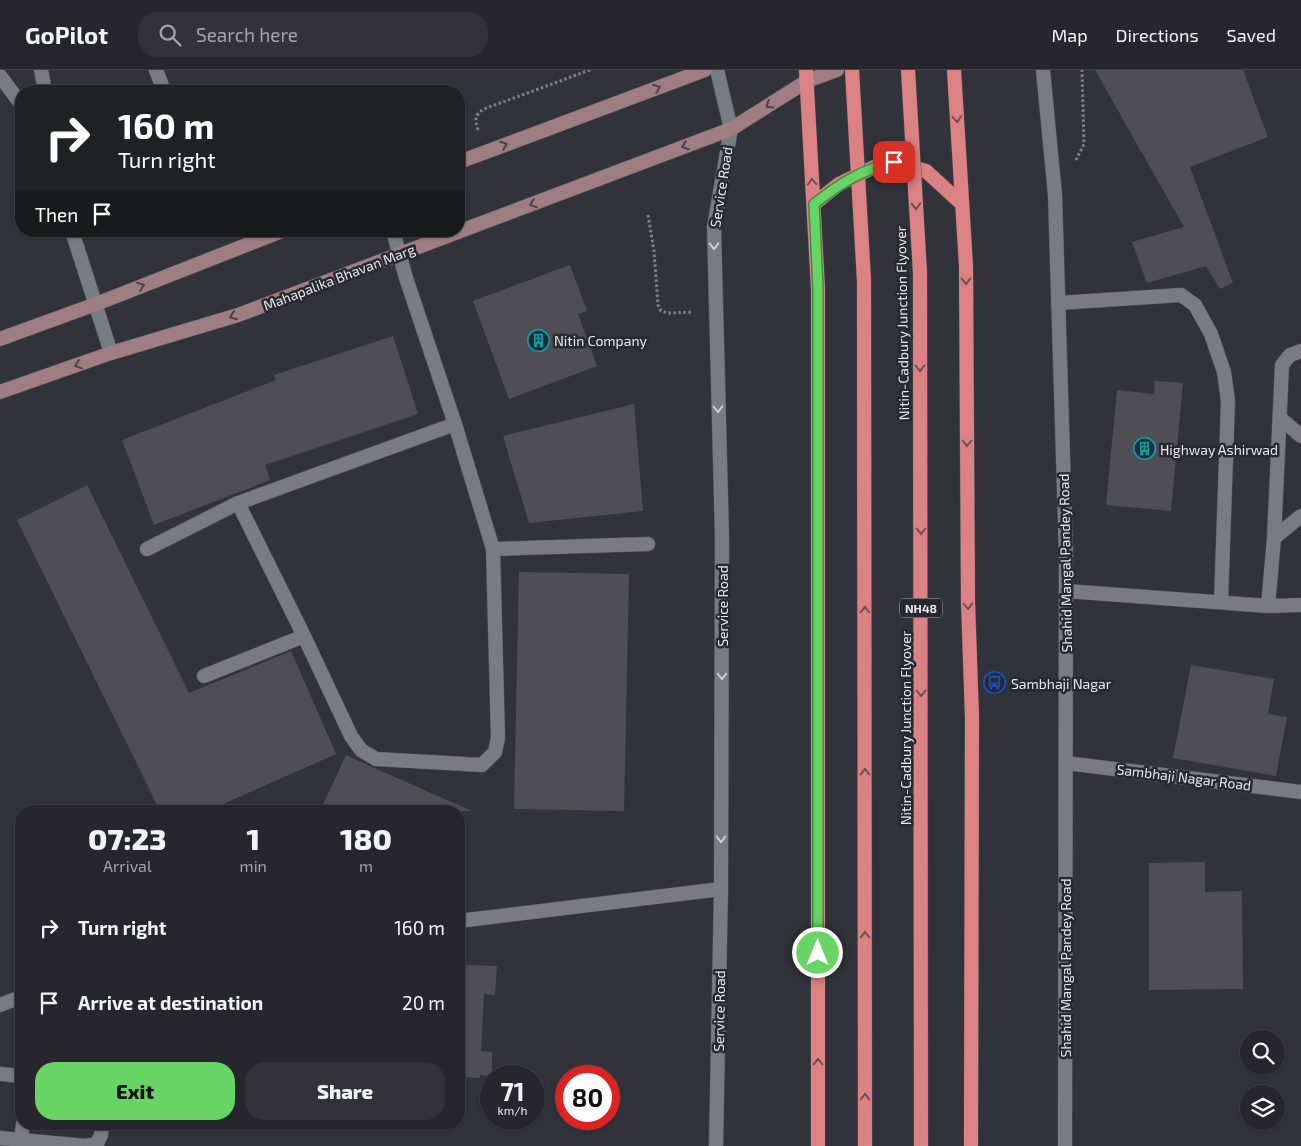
<!DOCTYPE html>
<html lang="en">
<head>
<meta charset="utf-8">
<style>
	:root { --surface:#26262c; --page:#323238; --text:#f1f3f6; --muted:#a4a5a9; --line:#424348; --accent:#67d465 }
	body { margin:0; font-family:"Exo 2",sans-serif; background:var(--page); color:var(--text); height:100vh; display:flex; flex-direction:column; font-size:19px; white-space:nowrap }
	* { box-sizing:border-box; margin:0 }
	p { font-size:16px; color:var(--muted) }
	.icon { flex:none; width:28px; height:28px; fill:none; stroke:currentColor; stroke-width:2; stroke-linecap:round; stroke-linejoin:round }
	.map { position:relative; flex:1; overflow:hidden }
	.panel { position:absolute; left:15px; top:735px; width:450px; height:325px; display:flex; flex-direction:column; background:var(--surface); border-radius:20px; box-shadow:0 1px 4px #0004,0 0 0 1px var(--line) }
	.panel>* { flex:none }
	.guide { position:absolute; left:15px; top:15px; width:450px; height:152px; border-radius:20px; box-shadow:0 1px 4px #0004,0 0 0 1px var(--line); background:#202124; color:#fff; overflow:hidden }
	.tools { position:absolute; left:1240px; top:960px; display:grid; gap:10px }
	.tools a { display:grid; place-items:center; width:45px; height:45px; border-radius:50%; background:var(--surface); box-shadow:0 1px 4px #0004,0 0 0 1px var(--line); font-size:25px }
	.speed { position:absolute; left:480px; top:995px; display:flex; gap:10px; font-size:25px; font-weight:700; text-align:center }
	.speed>* { display:grid; place-content:center; width:65px; height:65px; border-radius:50%; background:var(--surface); box-shadow:0 1px 4px #0004,0 0 0 1px var(--line); line-height:1 }
	.speed small { font-size:12px; font-weight:400 }
	.speed .limit { border:8px solid #d22; background:#fff; color:#111 }
	.pin { position:absolute; display:grid; place-items:center; width:42px; height:42px; color:#fff; margin:-21px; border-radius:10px; box-shadow:0 2px 8px #0006 }
	.me { position:absolute; width:55px; margin:-28px; rotate:0deg; stroke-linejoin:round; filter:drop-shadow(0 0 4px #0008) }
	.turn { display:flex; align-items:center; gap:18px; height:105px; padding:0 20px; font-size:22px }
	.turn .icon { width:65px; height:65px; stroke-width:2.5 }
	.turn b { display:block; font-size:35px; line-height:42px }
	.then { display:flex; align-items:center; height:48px; padding:0 20px; background:#0003; gap:10px; font-size:19px }
	.eta { display:flex; justify-content:space-evenly; align-items:center; height:85px; text-align:center }
	.eta b { font-size:30px; font-weight:800; line-height:35px }
	.action { display:flex; gap:10px; margin-top:auto; padding:10px 20px }
	.action a { flex:1; height:58px; border-radius:20px; background:var(--accent); color:#111; font-size:20px; font-weight:800; line-height:58px; text-align:center }
	.action a+a { background:var(--page); color:var(--text) }
	ul { padding:0; list-style:none }
	li { display:flex; align-items:center; gap:15px; height:75px; padding:0 20px }
	li div { flex:1 }
	li b { display:block; font-size:19px }
	li em { font-style:normal }
	header { display:flex; align-items:center; gap:30px; box-sizing:border-box; height:70px; padding:0 25px; background:var(--surface); border-bottom:1px solid var(--line) }
	header strong { font-size:24px }
	nav { display:flex; gap:28px; margin-inline-start:auto; font-size:18px }
	.search { width:350px; height:45px; background:var(--page); display:flex; align-items:center; gap:12px; box-sizing:border-box; padding:0 18px; border-radius:20px; color:var(--muted); font-size:19px }
	.map>svg:first-child { display:block }
	.building { fill:#504e55 }
	.lines { fill:none; stroke-linecap:round; stroke-linejoin:round }
	.service-casing { stroke:#4f5156; stroke-width:15 }
	.minor-casing { stroke:#4f5156; stroke-width:15 }
	.tertiary-casing { stroke:#4f5156; stroke-width:15 }
	.secondary-casing { stroke:#4f5156; stroke-width:15 }
	.trunk-casing { stroke:#4f5156; stroke-width:15 }
	.path { stroke:#818288; stroke-width:3; stroke-dasharray:2.5 2.5; stroke-linecap:butt }
	.service { stroke:#797b82; stroke-width:14 }
	.minor { stroke:#797b82; stroke-width:14 }
	.tertiary { stroke:#797b82; stroke-width:14 }
	.secondary { stroke:#9e7d83; stroke-width:14 }
	.trunk { stroke:#dc8284; stroke-width:14 }
	.trunk-bridge-casing { stroke:#4f5156; stroke-width:15; stroke-linecap:butt }
	.trunk-bridge { stroke:#dc8284; stroke-width:14 }
	.oneway { stroke:#4b4249 }
	.oneway2 { stroke:#704d52 }
	.oneway3 { stroke:#ccced2 }
	.route-casing { stroke:#438a42; stroke-width:12 }
	.route { stroke:#67d465; stroke-width:9 }
	.labels { text-anchor:middle; dominant-baseline:central; stroke-width:5; stroke-linejoin:round; paint-order:stroke }
	.shield { fill:#282930; stroke:#aeafb4; stroke-width:1 }
	.shield-label { font-size:12px; font-weight:bold; fill:#e7e9ed }
	.street-label { font-size:14px; fill:#e7e9ed; stroke:#282930 }
	.poi-label { font-size:14px; fill:#e7e9ed; stroke:#282930; text-anchor:start }
</style>
</head>
<body>
<header>
<strong>GoPilot</strong>
<div class="search"><svg class="icon" aria-label="search" viewBox="0 0 24 24"><circle cx="10" cy="10" r="6"/><path d="M15 15l6 6"/></svg>Search here</div>
<nav><a>Map</a><a>Directions</a><a>Saved</a></nav>
</header>
<div class="map">
<svg width="1301" height="1076" viewBox="0 0 1301 1076">
	<rect width="100%" height="100%" fill="#32333a"/>
	<path class="building" d="M1095,0H1243L1268,67L1190,97L1233,213L1220,219L1206,196L1147,213L1132,172L1184,157Z
		M570,195L587,241L578,244L597,296L509,329L473,231Z
		M393,266L418,344L265,395L270,410L154,455L122,370L276,310L274,305Z
		M1155,311L1183,313L1171,441L1106,435L1117,320L1154,324Z
		M634,334L643,441L529,453L503,366Z
		M87,415L189,623L291,581L336,684L223,734L226,741H160L17,450Z
		M519,502L629,504L624,741L514,739Z
		M1191,595L1274,609L1268,644L1287,647L1276,706L1173,688Z
		M346,685L372,697L472,741H320Z
		M1205,792V822L1242,821L1243,919L1149,920V793Z
		M459,895L497,896L495,925L484,924L481,981L492,982V1006L480,1005V1008L459,1007Z"/>
	<g class="lines">
		<defs>
			<path id="service" d="M0,1004L21,1006
				M0,1068L86,1076L97,1074L101,1065L102,1054
				M21,1070L23,1054"/>
			<path id="minor" d="M41,0L45,21
				M156,0L164,21
				M0,6L21,34
				M72,161L111,283
				M393,161L406,208L455,354L493,479L498,668L495,682L482,695L376,689L361,680L351,666L304,566L238,433L455,354
				M1058,233L1181,225L1195,235L1211,264L1224,302L1228,331L1221,532
				M1280,348L1301,366
				M1274,468L1301,446
				M147,479L238,433
				M493,479L648,474
				M1066,521L1268,536L1274,468L1282,295L1290,285L1301,281
				M1268,536L1301,535
				M204,606L304,566
				M1066,693L1301,722
				M459,851L721,819
				M0,935L21,927"/>
			<path id="tertiary" d="M1043,0L1055,125L1066,485L1065,1076
				M716,1076L721,819L722,467L714,157L731,59L717,0"/>
			<path id="secondary" d="M459,92L705,0
				M0,269L96,234L282,161
				M0,322L111,283L238,245L731,59L807,11L837,0"/>
			<path id="trunk" d="M806,0L818,219V1076
				M954,0L966,196L968,532L972,647L971,1076
				M814,134L839,114L876,96L895,92L926,101L962,134"/>
		</defs>
		<use href="#service" class="service-casing"/>
		<use href="#minor" class="minor-casing"/>
		<use href="#tertiary" class="tertiary-casing"/>
		<use href="#secondary" class="secondary-casing"/>
		<use href="#trunk" class="trunk-casing"/>
		<path class="path" d="M478,60C475,50 474,45 484,39L590,0
			M1076,90L1084,74L1082,0
			M648,145L654,181L658,235L661,241L668,243L693,242"/>
		<use href="#service" class="service"/>
		<use href="#minor" class="minor"/>
		<use href="#tertiary" class="tertiary"/>
		<use href="#secondary" class="secondary"/>
		<use href="#trunk" class="trunk"/>
		<defs>
			<path id="trunk-bridge" d="M852,0L864,211L865,1076
				M908,0L920,203L921,1076"/>
		</defs>
		<use href="#trunk-bridge" class="trunk-bridge-casing"/>
		<use href="#trunk-bridge" class="trunk-bridge"/>
	</g>
	<defs><path id="oneway-chevron" d="M-2-3.5L2.5 0L-2 3.5" fill="none" stroke-width="1.6" stroke-linecap="round" stroke-linejoin="round" transform="scale(1.25)"/></defs>
	<g class="oneway">
		<use href="#oneway-chevron" transform="translate(657 18) rotate(-21)"/>
		<use href="#oneway-chevron" transform="translate(769 35) rotate(148)"/>
		<use href="#oneway-chevron" transform="translate(504 75) rotate(-21)"/>
		<use href="#oneway-chevron" transform="translate(685 76) rotate(159)"/>
		<use href="#oneway-chevron" transform="translate(533 134) rotate(159)"/>
		<use href="#oneway-chevron" transform="translate(141 216) rotate(-21)"/>
		<use href="#oneway-chevron" transform="translate(233 246) rotate(162)"/>
		<use href="#oneway-chevron" transform="translate(78 295) rotate(161)"/>
	</g>
	<g class="oneway2">
		<use href="#oneway-chevron" transform="translate(957 49) rotate(86)"/>
		<use href="#oneway-chevron" transform="translate(812 112) rotate(-93)"/>
		<use href="#oneway-chevron" transform="translate(916 136) rotate(87)"/>
		<use href="#oneway-chevron" transform="translate(966 211) rotate(90)"/>
		<use href="#oneway-chevron" transform="translate(920 298) rotate(90)"/>
		<use href="#oneway-chevron" transform="translate(967 373) rotate(90)"/>
		<use href="#oneway-chevron" transform="translate(921 461) rotate(90)"/>
		<use href="#oneway-chevron" transform="translate(968 536) rotate(88)"/>
		<use href="#oneway-chevron" transform="translate(865 540) rotate(-90)"/>
		<use href="#oneway-chevron" transform="translate(921 623) rotate(90)"/>
		<use href="#oneway-chevron" transform="translate(865 702) rotate(-90)"/>
		<use href="#oneway-chevron" transform="translate(865 865) rotate(-90)"/>
		<use href="#oneway-chevron" transform="translate(818 992) rotate(-90)"/>
		<use href="#oneway-chevron" transform="translate(865 1027) rotate(-90)"/>
	</g>
	<g class="oneway3">
		<use href="#oneway-chevron" transform="translate(714 176) rotate(89)"/>
		<use href="#oneway-chevron" transform="translate(718 339) rotate(89)"/>
		<use href="#oneway-chevron" transform="translate(722 606) rotate(90)"/>
		<use href="#oneway-chevron" transform="translate(721 769) rotate(90)"/>
	</g>
	<g class="lines">
		<defs>
			<path id="route" d="M818,883V218L814,134C839,114 863,99 894,92"/>
		</defs>
		<use href="#route" class="route-casing"/>
		<use href="#route" class="route"/>
	</g>
	<defs>
		<symbol id="building-ring" viewBox="-11 -11 22 22"><circle r="9.5" fill="#282930" stroke="#0f9aa8" stroke-width="1.5"/><path d="M-4-6H4V6H1V3H-1V6H-4ZM-2.5-4.3h1.7v1.8h-1.7ZM.8-4.3h1.7v1.8H.8ZM-2.5-1h1.7V.8h-1.7ZM.8-1h1.7V.8H.8Z" fill="#0f9aa8"/></symbol>
		<symbol id="bus-ring" viewBox="-11 -11 22 22"><circle r="9.5" fill="#282930" stroke="#1a4fb4" stroke-width="1.5"/><path d="M-5-6H5V4H4V6H2V4H-2V6H-4V4H-5ZM-3.5-4V0h7V-4ZM-3.5 1.2v1.5H-2V1.2ZM2 1.2v1.5H3.5V1.2Z" fill="#1a4fb4"/></symbol>
	</defs>
	<g fill-rule="evenodd">
		<use href="#building-ring" x="526" y="258" width="25" height="25"/>
		<use href="#building-ring" x="1132" y="366" width="25" height="25"/>
		<use href="#bus-ring" x="982" y="600" width="25" height="25"/>
	</g>
	<g class="labels">
		<rect class="shield" x="900" y="528.5" width="42" height="19" rx="4"/>
		<g class="shield-label">
			<text x="921" y="538">NH48</text>
		</g>
		<g class="street-label">
			<text transform="translate(721 117) rotate(-81)">Service Road</text>
			<text transform="translate(339 207) rotate(-21)">Mahapalika Bhavan Marg</text>
			<text transform="translate(902 253) rotate(-91)">Nitin-Cadbury Junction Flyover</text>
			<text transform="translate(1065 493) rotate(-91)">Shahid Mangal Pandey Road</text>
			<text transform="translate(722 536) rotate(-90)">Service Road</text>
			<text transform="translate(905 658) rotate(-90)">Nitin-Cadbury Junction Flyover</text>
			<text transform="translate(1184 707) rotate(7)">Sambhaji Nagar Road</text>
			<text transform="translate(1065 898) rotate(-90)">Shahid Mangal Pandey Road</text>
			<text transform="translate(719 941) rotate(-89)">Service Road</text>
		</g>
		<g class="poi-label">
			<text x="554" y="270">Nitin Company</text>
			<text x="1160" y="379">Highway Ashirwad</text>
			<text x="1011" y="613">Sambhaji Nagar</text>
		</g>
	</g>
</svg>
<div class="tools">
<a><svg class="icon" aria-label="search" viewBox="0 0 24 24"><circle cx="10" cy="10" r="6"/><path d="M15 15l6 6"/></svg></a>
<a><svg class="icon" aria-label="layers" viewBox="0 0 24 24"><path d="M12 4l9 5-9 5-9-5zM3 14l9 5 9-5"/></svg></a>
</div>
<div class="speed"><div>71<small>km/h</small></div><div class="limit">80</div></div>
<div class="pin" style="left:894px;top:92px;background:#d93025"><svg class="icon" aria-label="arrive" viewBox="0 0 24 24"><path d="M6 21V4h12l-3 4 3 4H6"/></svg></div>
<svg class="me" style="left:818px;top:883px" viewBox="-20 -20 40 40"><circle r="17" fill="#67d465" stroke="#fff" stroke-width="3"/><path d="M0-11L8 9 0 5-8 9z" fill="#fff"/></svg>
<div class="guide">
<div class="turn"><svg class="icon" aria-label="right" viewBox="0 0 24 24"><path d="M7 20v-9h11M14 6l5 5-5 5"/></svg><div><b>160 m</b>Turn right</div></div>
<div class="then">Then<svg class="icon" aria-label="arrive" viewBox="0 0 24 24"><path d="M6 21V4h12l-3 4 3 4H6"/></svg></div>
</div>
<section class="panel">
<div class="eta">
<div><b>07:23</b><p>Arrival</p></div>
<div><b>1</b><p>min</p></div>
<div><b>180</b><p>m</p></div>
</div>
<ul>
<li><svg class="icon" aria-label="right" viewBox="0 0 24 24"><path d="M7 20v-9h11M14 6l5 5-5 5"/></svg><div><b>Turn right</b></div><em>160 m</em></li>
<li><svg class="icon" aria-label="arrive" viewBox="0 0 24 24"><path d="M6 21V4h12l-3 4 3 4H6"/></svg><div><b>Arrive at destination</b></div><em>20 m</em></li>
</ul>
<div class="action"><a>Exit</a><a>Share</a></div>
</section>
</div>
</body>
</html>
